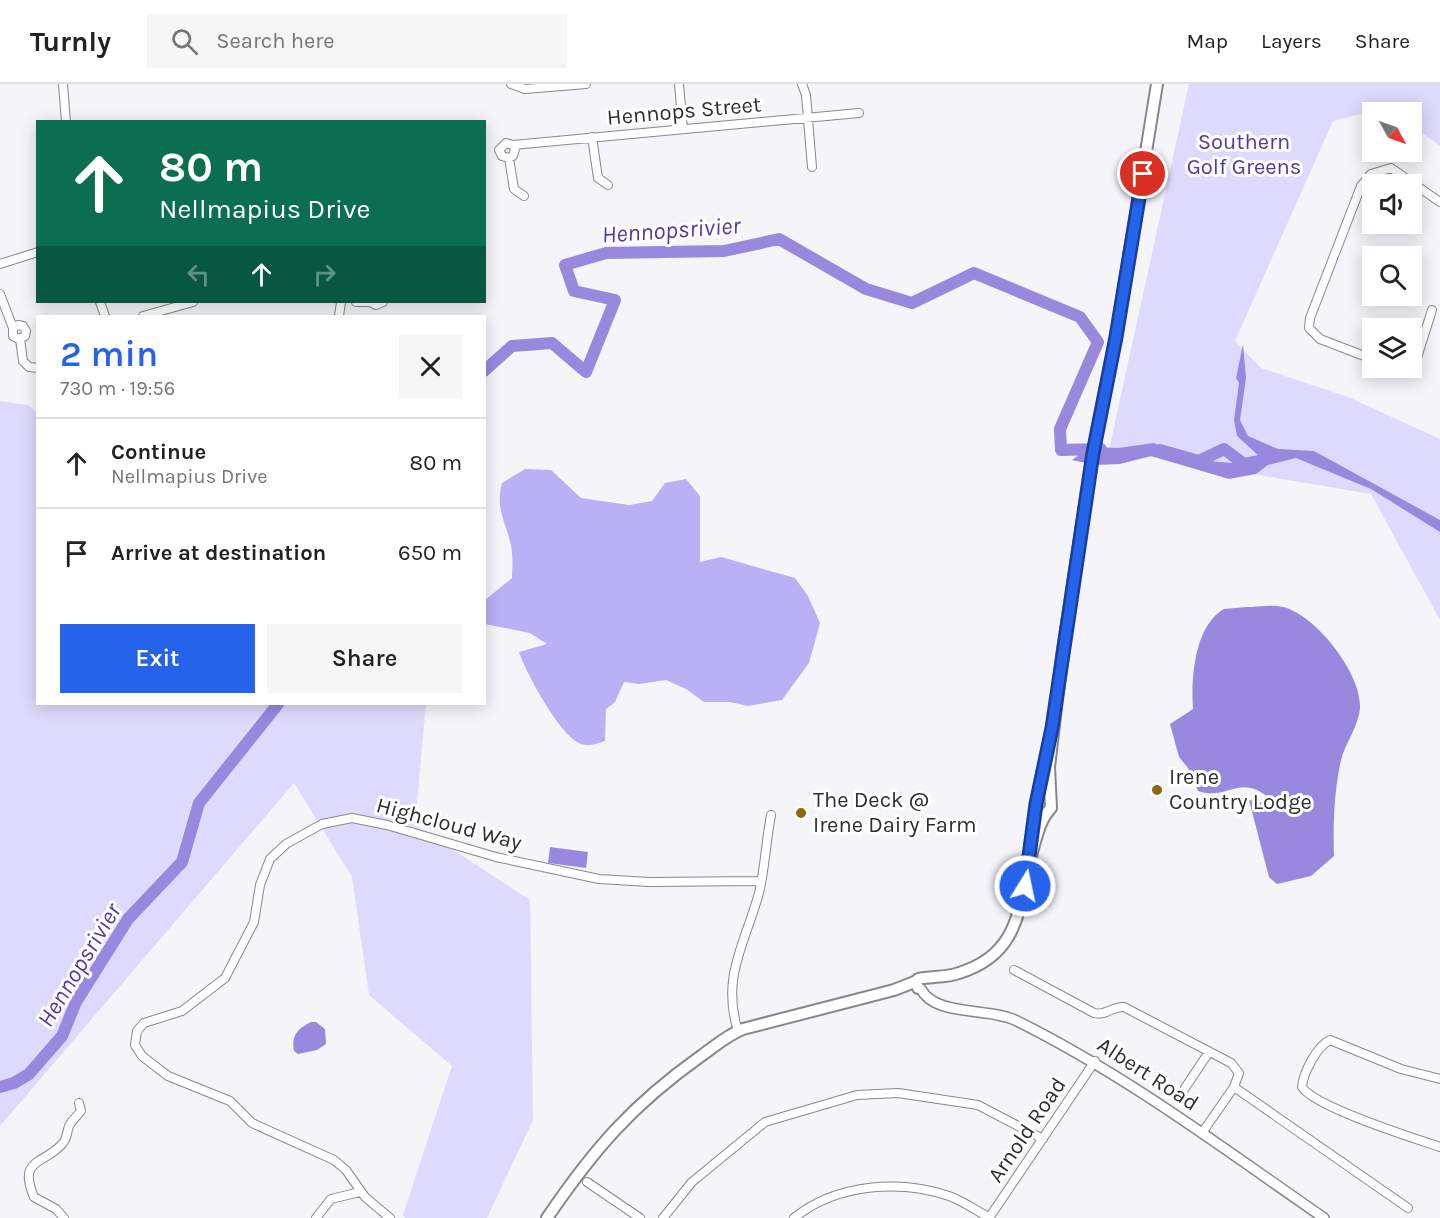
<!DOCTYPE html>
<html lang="en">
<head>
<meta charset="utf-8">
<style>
	:root { --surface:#fff; --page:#f6f6f6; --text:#222; --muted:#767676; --line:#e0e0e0; --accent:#2563eb }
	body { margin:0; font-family:Karla,sans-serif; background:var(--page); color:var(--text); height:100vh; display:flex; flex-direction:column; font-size:22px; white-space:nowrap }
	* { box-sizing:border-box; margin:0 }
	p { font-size:20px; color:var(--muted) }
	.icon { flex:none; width:33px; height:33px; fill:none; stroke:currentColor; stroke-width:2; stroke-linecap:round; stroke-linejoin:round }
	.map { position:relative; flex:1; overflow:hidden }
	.panel { position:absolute; left:36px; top:231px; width:450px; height:390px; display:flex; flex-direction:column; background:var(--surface); border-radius:0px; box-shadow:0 3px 15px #0003 }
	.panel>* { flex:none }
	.top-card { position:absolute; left:36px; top:36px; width:450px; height:183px; border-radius:0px; box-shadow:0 3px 15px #0003; background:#0b6e4f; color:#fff; overflow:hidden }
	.needle { width:39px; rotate:130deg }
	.fabs { position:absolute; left:1362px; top:18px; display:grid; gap:12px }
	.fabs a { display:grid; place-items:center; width:60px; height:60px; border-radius:0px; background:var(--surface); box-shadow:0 3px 15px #0003; font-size:30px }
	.pin { position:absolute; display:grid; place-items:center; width:51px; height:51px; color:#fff; margin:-26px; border:3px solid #fff; border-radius:50%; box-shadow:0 2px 6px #0007 }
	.me { position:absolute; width:66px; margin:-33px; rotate:10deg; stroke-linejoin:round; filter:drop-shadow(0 0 4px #0008) }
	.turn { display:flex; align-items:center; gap:21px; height:126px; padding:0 24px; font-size:27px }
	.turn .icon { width:78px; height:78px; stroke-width:2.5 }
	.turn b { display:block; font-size:42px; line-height:51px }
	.lanes { display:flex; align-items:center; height:57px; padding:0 24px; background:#0003; justify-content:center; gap:30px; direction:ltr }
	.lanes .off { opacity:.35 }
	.round { display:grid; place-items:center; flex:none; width:63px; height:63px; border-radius:0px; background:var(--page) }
	.headline { display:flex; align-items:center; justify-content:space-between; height:102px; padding:0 24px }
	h1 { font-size:36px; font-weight:600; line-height:45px; color:var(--accent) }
	.cta { display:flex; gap:12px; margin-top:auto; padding:12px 24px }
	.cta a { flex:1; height:69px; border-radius:0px; background:var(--accent); color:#fff; font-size:24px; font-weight:600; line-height:69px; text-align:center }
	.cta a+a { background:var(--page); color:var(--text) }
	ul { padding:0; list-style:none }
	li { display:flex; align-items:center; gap:18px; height:90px; padding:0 24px; border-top:2px solid var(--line) }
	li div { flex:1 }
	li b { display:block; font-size:22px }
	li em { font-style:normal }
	header { display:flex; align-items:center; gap:36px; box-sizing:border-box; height:84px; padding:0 30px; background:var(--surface); border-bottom:2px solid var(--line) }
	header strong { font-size:28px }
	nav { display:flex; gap:33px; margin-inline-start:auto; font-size:21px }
	.search { width:420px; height:54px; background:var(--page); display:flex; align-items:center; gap:15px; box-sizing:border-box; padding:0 21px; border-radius:0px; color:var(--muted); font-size:22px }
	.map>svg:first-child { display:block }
	.green { fill:#dedafd }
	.forest { fill:#bab0f6 }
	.water { fill:#9889df }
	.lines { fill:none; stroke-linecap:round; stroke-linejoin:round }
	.river { stroke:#9889df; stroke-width:12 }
	.minor-casing { stroke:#87878c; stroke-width:10 }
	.tertiary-casing { stroke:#87878c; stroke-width:12 }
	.secondary-casing { stroke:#87878c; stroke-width:14 }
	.minor { stroke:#fff; stroke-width:8 }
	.tertiary { stroke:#fff; stroke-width:9 }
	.secondary { stroke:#fff; stroke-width:10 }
	.route-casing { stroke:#184099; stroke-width:15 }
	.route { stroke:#2563eb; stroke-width:10 }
	.poi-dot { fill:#8f670d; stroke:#fff; stroke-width:2 }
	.labels { text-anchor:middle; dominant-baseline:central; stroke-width:6; stroke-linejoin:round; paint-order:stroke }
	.street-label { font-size:22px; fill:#2e2e30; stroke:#fff }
	.park-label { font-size:22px; fill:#53399c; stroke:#fff }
	.poi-label { font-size:22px; fill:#2e2e30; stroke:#fff; text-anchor:start }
	.water-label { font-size:24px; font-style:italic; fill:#543a9e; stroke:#fff }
</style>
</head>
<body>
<header>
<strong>Turnly</strong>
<div class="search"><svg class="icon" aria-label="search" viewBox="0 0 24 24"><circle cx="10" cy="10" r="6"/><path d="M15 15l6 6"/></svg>Search here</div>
<nav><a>Map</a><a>Layers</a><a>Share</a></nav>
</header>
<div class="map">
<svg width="1440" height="1134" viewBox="0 0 1440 1134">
	<rect width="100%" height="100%" fill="#f5f4f9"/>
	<path class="green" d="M1189,0H1440V62L1412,41V28H1396L1389,23L1333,37L1235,257L1261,284L1348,313L1440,355V536L1371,410L1109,366Z
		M0,317L28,321L37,329L38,620H426L415,741L530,816L533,1036L487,1134H405L403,1131L452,982L369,911L352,793L294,699L0,1042Z"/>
	<path class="forest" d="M525,385L551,386L581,414L629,421L652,417L665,399L686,395L700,412V478L721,473L795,494L808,512L820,539L809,579L782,616L748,622L730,618H704L686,605L666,596L639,600L624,598L615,618L606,625L605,657C594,661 584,664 574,656C556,643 526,589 519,568L547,560L530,549L485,540V516L512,494C512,486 513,477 512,469C510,443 494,429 502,399Z"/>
	<path class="water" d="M1243,260L1246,294L1240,336L1248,352L1278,365L1314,367L1440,436V448L1371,405L1296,374L1268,381L1256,390L1229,395L1151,372L1120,380L1095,381L1072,376L1090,363L1118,364L1154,359L1175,370L1197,376L1244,380L1260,373L1237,352L1234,336L1239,299L1236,294Z
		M1246,523C1257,523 1272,520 1283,523C1316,531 1362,590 1360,624C1359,641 1345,660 1341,676C1334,708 1333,740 1334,772L1311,792L1277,800L1269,793L1249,716L1276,721C1242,684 1229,718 1198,707L1188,684L1179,673L1170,640L1193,625C1191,595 1194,542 1224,525Z
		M550,763L588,768L586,784L548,779Z
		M311,938H316L325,945L326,960L317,966L298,970L294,967C291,952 297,945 311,938Z"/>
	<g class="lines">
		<path class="river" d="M484,287L512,262L552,259L586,288L615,216L574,207L565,181L606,169L724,167L779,155L866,205L912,219L974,189L1080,233L1098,258L1060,345L1061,366L1101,365
			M1160,366L1199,377L1224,365L1244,380L1260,377
			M0,1003L14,999L29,990L62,952L76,918L128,835L182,778L199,719L278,620"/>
		<defs>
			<path id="minor" d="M63,0L66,38
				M511,0L525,5L586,0
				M679,0L683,45
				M802,0L806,11L812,83
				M592,53L598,94L608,101
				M513,61L515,65L513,72L509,74L502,72L499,66L506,59L513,61L859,29
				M509,74L514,105L524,112
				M0,180L38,168
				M0,210L13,244V252L19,255L25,252L26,247L23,242L18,241L13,244
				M100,218L105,232
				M356,218H369
				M370,218L376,221L383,218
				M143,232L193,218
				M339,232L341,218
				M20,255L23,277L29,283L38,284
				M1372,275L1320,255L1309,244L1310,234L1361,102L1371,90L1391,84L1440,118
				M1393,284L1403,288L1415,280L1432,226
				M1014,886L1094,929C1106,932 1113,922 1124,923L1231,979L1239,989L1234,1003L1408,1124
				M738,947C721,893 745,860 759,809C765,784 766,757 771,731
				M1440,995L1401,985L1330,956C1317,962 1303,989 1302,1003C1314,1023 1414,1054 1440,1063
				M1185,1004L1209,968
				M1202,1049L1234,1003
				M587,1098L640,1134
				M64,1134L56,1125L34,1113C17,1073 45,1081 63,1059C67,1055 67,1047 69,1042C72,1036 77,1032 81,1027L79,1019
				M316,1134L331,1115L360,1108
				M390,1134L365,1113L346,1086L334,1076L252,1039L230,1017L168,992L142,972L135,961L137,947L144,939L182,927L225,894L254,838L260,801L270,775L286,760L322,740L352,734L387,741L496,773L599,795L649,798L760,797
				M663,1134L692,1098L765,1038L857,1011L898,1009L978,1021L1043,1055
				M794,1134C836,1100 899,1095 949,1112C963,1117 977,1127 990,1134
				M989,1134L1095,977"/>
			<path id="tertiary" d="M921,905C935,933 990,923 1017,937C1126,991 1224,1065 1324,1134"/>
			<path id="secondary" d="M1038,715L1043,688
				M1033,747L1037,725
				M918,904L916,899L918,895C931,892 945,894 959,889C1025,869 1018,815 1034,761C1038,748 1041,734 1051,724L1049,683L1063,565L1093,369L1116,253L1157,0
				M547,1134C594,1065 632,1021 701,972C714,963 727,951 743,945L894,906L917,897"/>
		</defs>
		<use href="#minor" class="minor-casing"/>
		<use href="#tertiary" class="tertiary-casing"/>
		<use href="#secondary" class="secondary-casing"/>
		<use href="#minor" class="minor"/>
		<use href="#tertiary" class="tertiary"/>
		<use href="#secondary" class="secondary"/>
	</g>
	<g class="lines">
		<defs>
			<path id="route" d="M1025,802L1036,720L1052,644L1093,369L1116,253L1143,90"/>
		</defs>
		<use href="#route" class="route-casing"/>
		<use href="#route" class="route"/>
	</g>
	<g class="poi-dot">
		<circle cx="1157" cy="706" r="6"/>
		<circle cx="801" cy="729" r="6"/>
	</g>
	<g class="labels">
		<g class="street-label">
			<text transform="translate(684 27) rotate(-5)">Hennops Street</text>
			<text transform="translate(449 740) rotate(15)">Highcloud Way</text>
			<text transform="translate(1148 990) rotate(33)">Albert Road</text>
			<text transform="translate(1027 1046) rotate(-56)">Arnold Road</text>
		</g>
		<g class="park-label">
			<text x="1244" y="58">Southern<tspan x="1244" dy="25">Golf Greens</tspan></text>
		</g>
		<g class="poi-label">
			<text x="1169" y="693">Irene<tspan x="1169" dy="25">Country Lodge</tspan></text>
			<text x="813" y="716">The Deck @<tspan x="813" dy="25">Irene Dairy Farm</tspan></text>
		</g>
		<g class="water-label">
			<text transform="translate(671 146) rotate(-4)">Hennopsrivier</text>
			<text transform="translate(79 881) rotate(-59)">Hennopsrivier</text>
		</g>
	</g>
</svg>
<div class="fabs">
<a><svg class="needle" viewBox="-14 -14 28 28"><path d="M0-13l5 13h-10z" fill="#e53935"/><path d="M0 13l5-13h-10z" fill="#767676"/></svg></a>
<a><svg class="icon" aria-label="sound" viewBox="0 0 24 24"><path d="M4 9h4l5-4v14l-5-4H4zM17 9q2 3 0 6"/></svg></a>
<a><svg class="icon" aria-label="search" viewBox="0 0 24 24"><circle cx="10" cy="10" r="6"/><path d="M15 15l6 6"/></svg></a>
<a><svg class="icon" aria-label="layers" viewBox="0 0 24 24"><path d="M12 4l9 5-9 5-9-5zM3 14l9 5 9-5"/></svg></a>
</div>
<div class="pin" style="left:1143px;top:90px;background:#d93025"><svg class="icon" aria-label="arrive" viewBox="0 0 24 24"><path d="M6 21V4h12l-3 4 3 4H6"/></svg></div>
<svg class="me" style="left:1025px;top:802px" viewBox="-20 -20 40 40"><circle r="17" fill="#2563eb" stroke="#fff" stroke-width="3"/><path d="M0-11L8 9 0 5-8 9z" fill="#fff"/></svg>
<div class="top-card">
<div class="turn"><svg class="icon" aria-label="ahead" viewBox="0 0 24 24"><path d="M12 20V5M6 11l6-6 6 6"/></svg><div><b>80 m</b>Nellmapius Drive</div></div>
<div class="lanes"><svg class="icon off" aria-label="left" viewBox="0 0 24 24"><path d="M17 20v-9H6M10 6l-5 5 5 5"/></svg><svg class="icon" aria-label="ahead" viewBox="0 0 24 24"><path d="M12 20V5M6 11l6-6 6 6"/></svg><svg class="icon off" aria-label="right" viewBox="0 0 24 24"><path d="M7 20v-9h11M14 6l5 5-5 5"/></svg></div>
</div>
<section class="panel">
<div class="headline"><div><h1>2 min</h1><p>730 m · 19:56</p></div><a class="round"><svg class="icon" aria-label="close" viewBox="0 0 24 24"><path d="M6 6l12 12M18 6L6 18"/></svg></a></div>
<ul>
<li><svg class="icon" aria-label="ahead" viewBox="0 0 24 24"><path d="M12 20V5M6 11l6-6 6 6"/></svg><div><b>Continue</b><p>Nellmapius Drive</p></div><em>80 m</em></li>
<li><svg class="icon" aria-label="arrive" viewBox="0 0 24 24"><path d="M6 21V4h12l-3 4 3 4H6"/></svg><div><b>Arrive at destination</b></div><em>650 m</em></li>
</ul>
<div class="cta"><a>Exit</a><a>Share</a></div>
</section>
</div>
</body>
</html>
